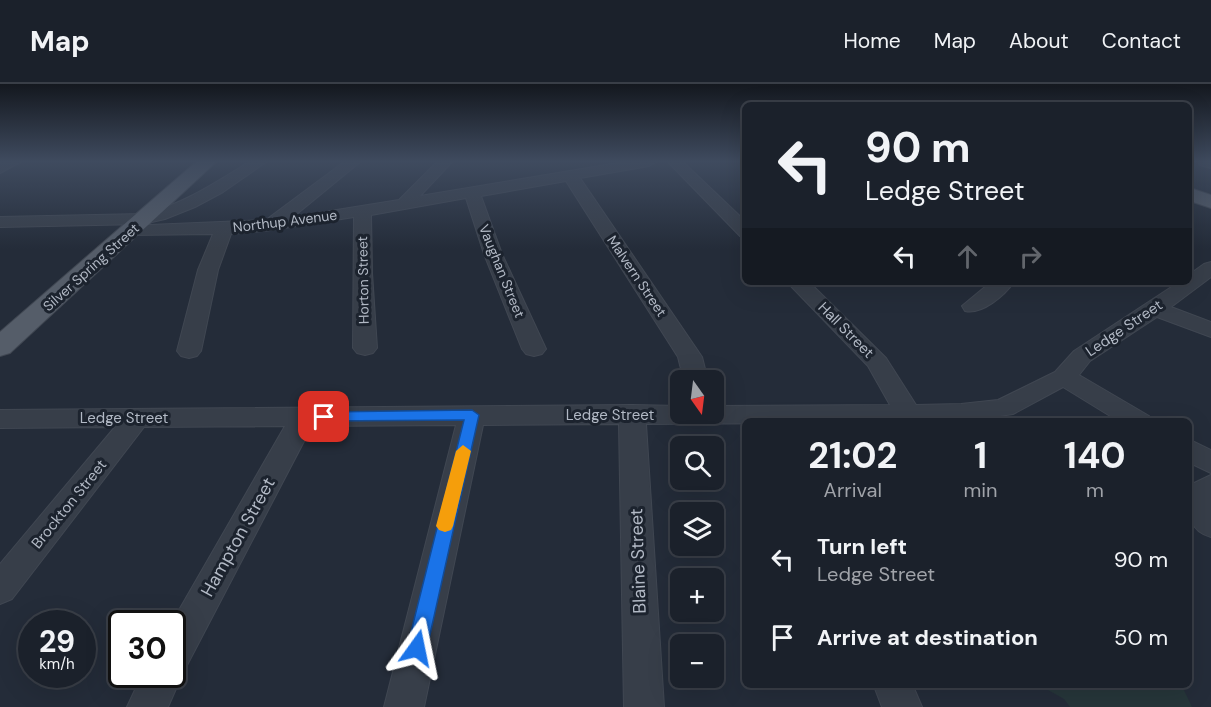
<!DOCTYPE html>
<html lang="en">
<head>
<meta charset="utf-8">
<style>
	:root { --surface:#1b212b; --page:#242933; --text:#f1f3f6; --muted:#a0a3a9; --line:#393e47 }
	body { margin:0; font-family:"DM Sans",sans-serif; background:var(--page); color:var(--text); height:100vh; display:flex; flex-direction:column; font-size:22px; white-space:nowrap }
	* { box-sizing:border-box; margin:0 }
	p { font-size:20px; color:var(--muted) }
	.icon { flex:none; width:33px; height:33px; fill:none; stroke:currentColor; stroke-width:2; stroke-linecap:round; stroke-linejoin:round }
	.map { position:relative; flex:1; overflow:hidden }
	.details { position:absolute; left:742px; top:334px; width:450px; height:270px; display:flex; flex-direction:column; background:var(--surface); border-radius:9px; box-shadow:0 6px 24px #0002,0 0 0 2px var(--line) }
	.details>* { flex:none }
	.guide { position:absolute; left:742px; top:18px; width:450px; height:183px; border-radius:9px; box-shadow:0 6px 24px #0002,0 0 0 2px var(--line); background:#1b212b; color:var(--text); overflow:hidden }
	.needle { width:39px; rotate:166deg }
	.buttons { position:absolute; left:670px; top:286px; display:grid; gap:12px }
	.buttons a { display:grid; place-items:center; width:54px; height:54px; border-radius:9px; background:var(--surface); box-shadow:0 6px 24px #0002,0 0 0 2px var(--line); font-size:30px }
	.speed { position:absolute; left:18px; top:526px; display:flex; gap:12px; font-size:30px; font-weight:700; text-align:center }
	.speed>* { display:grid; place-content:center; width:78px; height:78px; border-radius:50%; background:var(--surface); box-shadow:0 6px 24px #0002,0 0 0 2px var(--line); line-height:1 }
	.speed small { font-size:15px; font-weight:400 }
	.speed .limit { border:3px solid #111; border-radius:9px; background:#fff; color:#111 }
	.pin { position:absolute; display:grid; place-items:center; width:51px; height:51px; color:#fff; margin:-26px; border-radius:12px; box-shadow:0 3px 9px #0006 }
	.me { position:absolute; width:66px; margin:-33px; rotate:12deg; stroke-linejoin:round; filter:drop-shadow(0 0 4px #0008) }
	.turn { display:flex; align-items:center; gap:21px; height:126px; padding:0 24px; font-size:27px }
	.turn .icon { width:78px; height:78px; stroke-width:2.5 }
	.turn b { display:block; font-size:42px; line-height:51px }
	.lanes { display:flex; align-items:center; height:57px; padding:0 24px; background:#0003; justify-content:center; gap:30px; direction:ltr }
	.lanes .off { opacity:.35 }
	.eta { display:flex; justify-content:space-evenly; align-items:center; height:102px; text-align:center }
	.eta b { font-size:36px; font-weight:700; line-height:42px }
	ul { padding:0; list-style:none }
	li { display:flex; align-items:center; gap:18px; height:78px; padding:0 24px }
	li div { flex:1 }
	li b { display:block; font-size:22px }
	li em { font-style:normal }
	header { display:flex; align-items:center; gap:36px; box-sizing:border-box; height:84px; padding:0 30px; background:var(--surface); border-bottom:2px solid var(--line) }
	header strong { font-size:28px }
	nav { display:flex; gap:33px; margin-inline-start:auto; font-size:21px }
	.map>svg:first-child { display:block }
	.green { fill:#26363a }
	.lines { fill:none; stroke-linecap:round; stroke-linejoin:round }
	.minor-casing { stroke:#404752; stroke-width:2 }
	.major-casing { stroke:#404752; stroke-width:2 }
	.minor { fill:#373e49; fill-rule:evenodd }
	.major { fill:#555d69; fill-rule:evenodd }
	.route { fill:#1a73e8; stroke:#114b97; stroke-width:1.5 }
	.slow { fill:#f59e0b }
	.labels { text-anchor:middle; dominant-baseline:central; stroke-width:6; stroke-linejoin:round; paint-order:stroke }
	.far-street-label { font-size:14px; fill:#b2b9c5; stroke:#1c232e }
	.street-label { font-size:15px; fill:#b2b9c5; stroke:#1c232e }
	.near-street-label { font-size:18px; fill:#b2b9c5; stroke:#1c232e }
</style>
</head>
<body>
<header>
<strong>Map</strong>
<nav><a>Home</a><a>Map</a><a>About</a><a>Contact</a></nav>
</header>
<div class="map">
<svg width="1211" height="623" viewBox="0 0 1211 623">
	<rect width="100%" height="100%" fill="#242c39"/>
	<path class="green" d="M1041,602H1182L1192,623H1070L1064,615Z"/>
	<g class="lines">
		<defs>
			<path id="minor" d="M2,78H20L0,89V79Z
				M249,78H266L223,108L195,123L165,135L143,140L0,143V133L143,130C182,121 215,99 249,78Z
				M344,78H360L293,133L399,116L437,78H452L420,112L624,78H656L649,82L580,94L702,273L708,297H684L678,273L566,97L481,112L502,170L546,265L542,270L534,272L526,270L522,265L484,170L466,114L371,131L372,189L377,264L373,269L365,271L357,269L353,264L354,133L271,146L231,150L218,186L201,267L197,272L189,274L181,272L177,267L198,186L213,150L132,151L126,150L123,146L126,142L266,136Z
				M668,78H683L746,138V153L740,152Z
				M1198,78H1211V84L1200,81Z
				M1211,178V193L1171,223L1211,238V253L1157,233L1090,277L1079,291L1149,332L1153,338H1120L1063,303L1013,330L961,338L646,340L664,623H624L619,340L483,341L424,623H384L456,341L312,342L185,585L181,587L182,591L168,623H127L142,591H172V540H171L285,342L144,343L12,515L0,520V480L115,343L0,344V326L632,321L681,322V330H714V322L890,321L868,282L787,198H809L886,274L916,321L961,320L998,316L1055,288L1074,267L1179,198H1190V190L1204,180Z
				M991,198H1014C1005,211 982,231 965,227L962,222Z
				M1190,356L1211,366V389L1190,379Z
				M1211,391V453C1184,445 1190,424 1190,401Z
				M874,602H913L922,623H882Z"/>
			<path id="major" d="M196,78H216L10,269L0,272V248Z
				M1190,104L1211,111V124L1190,117Z"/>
		</defs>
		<use href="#minor" class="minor-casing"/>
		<use href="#major" class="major-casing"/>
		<use href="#minor" class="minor"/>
		<use href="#major" class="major"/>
	</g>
	<linearGradient id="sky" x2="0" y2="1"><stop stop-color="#14181f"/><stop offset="0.47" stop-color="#3f4b5f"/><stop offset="1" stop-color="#3f4b5f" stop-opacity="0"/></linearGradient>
	<rect width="1211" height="165" fill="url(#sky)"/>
	<path class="route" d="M472,326L479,331L427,564L424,570L417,573L410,570L407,564L464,336L324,337L317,333L324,328Z"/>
	<path class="slow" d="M463,361L471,367L453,442L451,446L445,448L439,446L436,442L456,367Z"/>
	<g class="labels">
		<g class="far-street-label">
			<text transform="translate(285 137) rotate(-7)">Northup Avenue</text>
			<text transform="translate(91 183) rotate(-42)">Silver Spring Street</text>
			<text transform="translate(502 187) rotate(68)">Vaughan Street</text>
			<text transform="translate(637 192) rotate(56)">Malvern Street</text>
			<text transform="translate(363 196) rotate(-91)">Horton Street</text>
		</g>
		<g class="street-label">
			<text transform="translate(1124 244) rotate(-34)">Ledge Street</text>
			<text transform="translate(846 246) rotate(45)">Hall Street</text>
			<text x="610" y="331">Ledge Street</text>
			<text x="124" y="334">Ledge Street</text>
			<text transform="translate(69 420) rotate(-51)">Brockton Street</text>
		</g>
		<g class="near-street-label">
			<text transform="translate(238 453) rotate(-61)">Hampton Street</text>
			<text transform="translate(638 477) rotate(-92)">Blaine Street</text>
		</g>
	</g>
</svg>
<div class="buttons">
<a><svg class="needle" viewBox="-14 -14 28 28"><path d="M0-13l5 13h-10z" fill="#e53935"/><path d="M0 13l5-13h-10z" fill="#a0a3a9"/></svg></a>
<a><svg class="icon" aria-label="search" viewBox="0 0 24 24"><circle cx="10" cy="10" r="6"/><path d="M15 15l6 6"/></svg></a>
<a><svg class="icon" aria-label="layers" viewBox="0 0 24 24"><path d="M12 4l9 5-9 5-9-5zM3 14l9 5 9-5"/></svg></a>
<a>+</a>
<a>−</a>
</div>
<div class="speed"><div>29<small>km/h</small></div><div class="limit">30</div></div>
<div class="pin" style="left:324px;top:333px;background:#d93025"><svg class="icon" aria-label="arrive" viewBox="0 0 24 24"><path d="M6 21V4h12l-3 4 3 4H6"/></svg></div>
<svg class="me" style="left:417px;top:564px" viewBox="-20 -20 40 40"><path d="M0-17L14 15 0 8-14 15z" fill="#1a73e8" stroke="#fff" stroke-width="4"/></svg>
<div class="guide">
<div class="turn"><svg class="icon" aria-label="left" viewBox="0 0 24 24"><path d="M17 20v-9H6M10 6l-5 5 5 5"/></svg><div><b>90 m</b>Ledge Street</div></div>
<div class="lanes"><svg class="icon" aria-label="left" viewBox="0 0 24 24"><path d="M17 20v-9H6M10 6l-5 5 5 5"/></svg><svg class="icon off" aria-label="ahead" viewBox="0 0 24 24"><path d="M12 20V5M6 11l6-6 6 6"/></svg><svg class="icon off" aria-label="right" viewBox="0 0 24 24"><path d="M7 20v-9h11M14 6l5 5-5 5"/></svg></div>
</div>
<section class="details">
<div class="eta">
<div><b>21:02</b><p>Arrival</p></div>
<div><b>1</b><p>min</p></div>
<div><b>140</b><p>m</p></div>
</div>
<ul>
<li><svg class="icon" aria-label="left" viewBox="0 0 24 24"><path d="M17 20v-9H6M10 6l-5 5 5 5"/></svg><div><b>Turn left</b><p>Ledge Street</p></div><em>90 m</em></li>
<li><svg class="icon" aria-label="arrive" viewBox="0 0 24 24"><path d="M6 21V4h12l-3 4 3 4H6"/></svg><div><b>Arrive at destination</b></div><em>50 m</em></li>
</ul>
</section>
</div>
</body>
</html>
